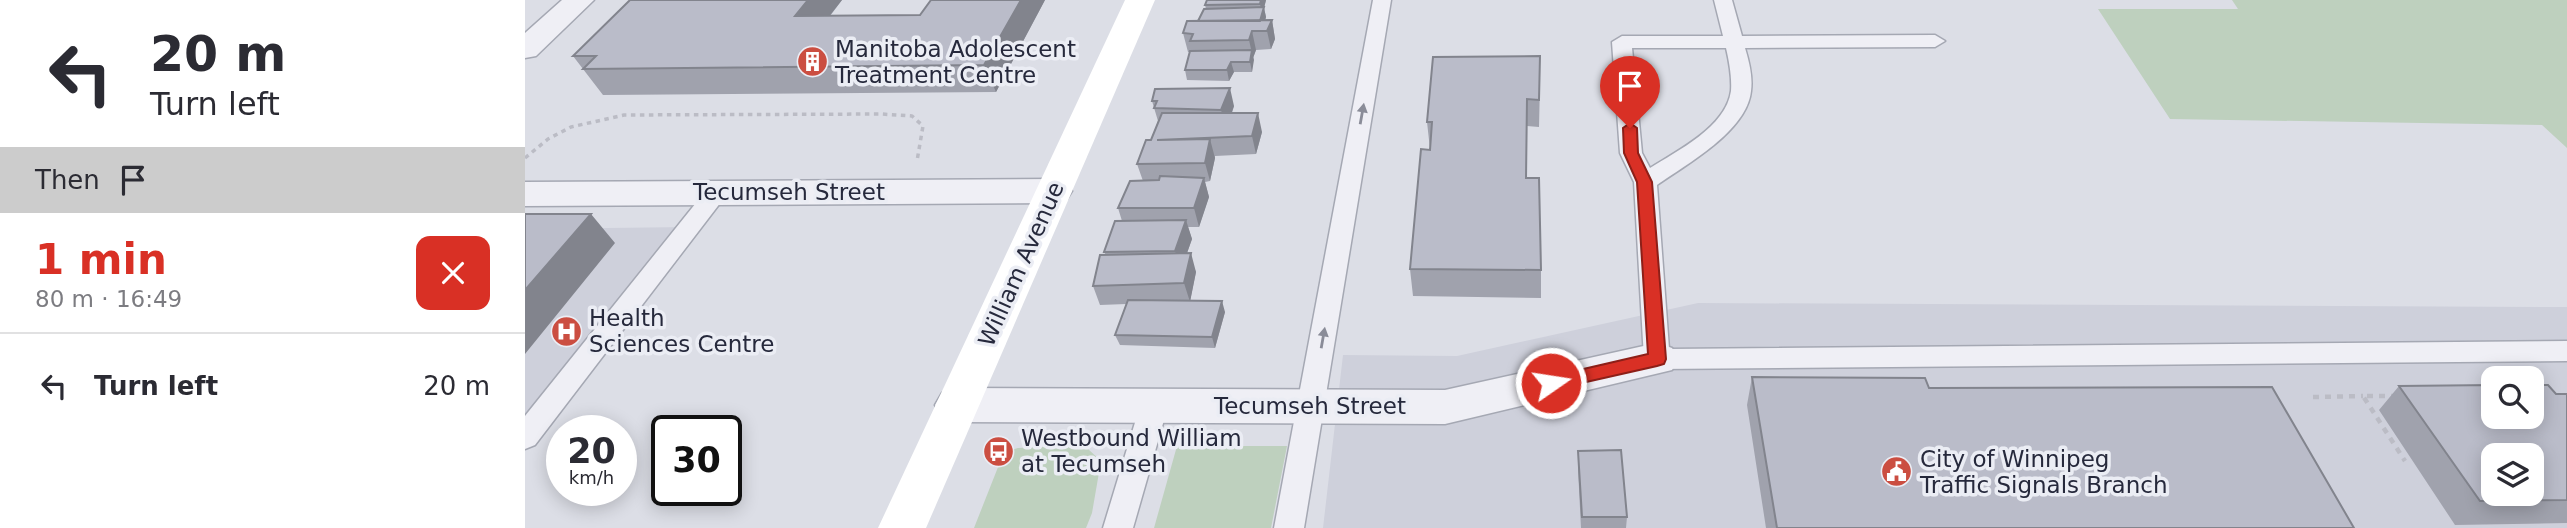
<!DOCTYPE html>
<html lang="en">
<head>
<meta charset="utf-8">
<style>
	:root { --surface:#fff; --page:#f7f7f7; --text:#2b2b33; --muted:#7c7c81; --line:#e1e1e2; --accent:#d93025 }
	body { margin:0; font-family:"DejaVu Sans",sans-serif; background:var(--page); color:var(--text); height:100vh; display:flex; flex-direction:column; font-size:26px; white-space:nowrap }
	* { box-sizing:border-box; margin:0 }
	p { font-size:23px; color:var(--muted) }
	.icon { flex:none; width:38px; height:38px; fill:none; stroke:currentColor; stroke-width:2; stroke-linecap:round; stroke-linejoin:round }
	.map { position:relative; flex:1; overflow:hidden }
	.details { display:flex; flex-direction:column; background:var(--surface); width:525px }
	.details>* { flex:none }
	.banner { background:#fff; color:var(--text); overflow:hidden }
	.controls { position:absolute; left:1956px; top:366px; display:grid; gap:14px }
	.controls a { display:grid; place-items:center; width:63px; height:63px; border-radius:14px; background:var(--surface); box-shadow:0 4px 18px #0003; font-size:35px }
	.speed { position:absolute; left:21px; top:415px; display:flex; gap:14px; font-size:35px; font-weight:700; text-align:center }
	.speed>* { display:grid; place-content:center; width:91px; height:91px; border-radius:50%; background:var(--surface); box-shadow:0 4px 18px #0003; line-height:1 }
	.speed small { font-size:18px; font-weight:400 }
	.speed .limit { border:4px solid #111; border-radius:10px; background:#fff; color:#111 }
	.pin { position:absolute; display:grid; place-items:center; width:60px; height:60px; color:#fff; margin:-72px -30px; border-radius:50% 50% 50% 0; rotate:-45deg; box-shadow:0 0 7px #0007 }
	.pin .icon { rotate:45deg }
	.me { position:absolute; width:77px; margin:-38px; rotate:77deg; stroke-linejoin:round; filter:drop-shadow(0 0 5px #0008) }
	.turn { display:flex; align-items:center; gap:24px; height:147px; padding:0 35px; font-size:32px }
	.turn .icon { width:91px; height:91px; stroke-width:2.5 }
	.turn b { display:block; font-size:49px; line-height:60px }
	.then { display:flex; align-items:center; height:66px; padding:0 35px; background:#0003; gap:14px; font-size:26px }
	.round { display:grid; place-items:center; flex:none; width:74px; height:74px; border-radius:14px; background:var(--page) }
	.summary { display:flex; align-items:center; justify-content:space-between; height:119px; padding:0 35px }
	h1 { font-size:42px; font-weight:800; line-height:52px; color:var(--accent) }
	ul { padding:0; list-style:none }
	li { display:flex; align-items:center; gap:21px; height:105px; padding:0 35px; border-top:2px solid var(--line) }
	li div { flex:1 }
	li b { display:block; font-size:26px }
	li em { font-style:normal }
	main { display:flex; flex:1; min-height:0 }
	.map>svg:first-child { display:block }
	.built { fill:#ced0db; fill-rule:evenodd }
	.green { fill:#bed0be }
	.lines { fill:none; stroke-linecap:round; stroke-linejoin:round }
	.service-casing { stroke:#a5a8b3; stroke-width:3 }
	.minor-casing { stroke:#a5a8b3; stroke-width:3 }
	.path-far1 { stroke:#bbbcc5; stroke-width:3.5; stroke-dasharray:4.5 4.5; stroke-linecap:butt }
	.path { stroke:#bbbcc5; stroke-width:4.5; stroke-dasharray:6 6; stroke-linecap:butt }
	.service { fill:#efeff5; fill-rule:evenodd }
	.minor { fill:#efeff5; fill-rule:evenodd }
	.secondary { fill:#fff; fill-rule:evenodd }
	.wall { fill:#a0a2ad }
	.shaded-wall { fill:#82848d }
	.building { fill:#babcc9; stroke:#82848d; stroke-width:2; fill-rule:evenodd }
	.oneway { fill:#8a8c98 }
	.route { fill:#d93025; stroke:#8d1f18; stroke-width:2 }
	.labels { text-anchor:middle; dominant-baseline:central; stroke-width:7; stroke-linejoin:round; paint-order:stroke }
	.poi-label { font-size:23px; fill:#26293c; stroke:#ebedf4; text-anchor:start }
	.street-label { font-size:23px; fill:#26293c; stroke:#ebedf4 }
</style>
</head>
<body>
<main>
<section class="details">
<div class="banner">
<div class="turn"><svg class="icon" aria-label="left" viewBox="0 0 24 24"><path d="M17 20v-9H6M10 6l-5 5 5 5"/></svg><div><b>20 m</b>Turn left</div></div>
<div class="then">Then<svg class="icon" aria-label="arrive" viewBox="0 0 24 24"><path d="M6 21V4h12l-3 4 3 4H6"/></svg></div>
</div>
<div class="summary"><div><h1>1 min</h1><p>80 m · 16:49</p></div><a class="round" style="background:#d93025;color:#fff"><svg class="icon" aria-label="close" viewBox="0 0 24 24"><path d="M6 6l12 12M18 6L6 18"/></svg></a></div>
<ul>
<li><svg class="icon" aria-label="left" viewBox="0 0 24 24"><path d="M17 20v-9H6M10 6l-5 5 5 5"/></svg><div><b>Turn left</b></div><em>20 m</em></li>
</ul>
</section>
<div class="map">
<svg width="2042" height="528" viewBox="0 0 2042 528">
	<rect width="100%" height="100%" fill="#dcdee6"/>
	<path class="built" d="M164,227L0,432V229Z
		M1173,303L2042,307V528H798L818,355L932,356ZM1969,378H2007V416H1969ZM1969,455H2007V494H1969Z"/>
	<path class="green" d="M1707,0H2042V148L2017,125L1645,119L1573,9H1713Z
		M543,446L563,449L576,461L567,513L561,528H449L479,452L493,448Z
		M652,446H762L746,528H629Z"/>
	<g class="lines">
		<defs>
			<path id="service" d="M848,0H866L779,528H749Z
				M1189,0H1207L1217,36L1410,35L1420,41L1410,47L1220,48C1224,61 1228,77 1226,91C1222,131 1162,164 1132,185L1144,349L2042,341V361L1132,369L1123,366L1119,359L1109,182L1095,153L1087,42L1097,36H1198ZM1107,48H1201C1204,61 1207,77 1206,91C1201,127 1152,151 1125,168L1117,153Z
				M191,185L199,188L202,193L199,198L10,445L0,449V416L183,188Z
				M629,395L639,398L643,406L608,528H578L615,406L619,398Z"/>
			<path id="minor" d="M37,0H69L11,56L0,58V33Z
				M529,179L542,183L547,191L542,199L529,203L0,206V182Z
				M1132,343L1147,348L1153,359L1147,370L920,424L432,422L417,417L410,405L417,393L432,388L920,390Z"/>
		</defs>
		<use href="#service" class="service-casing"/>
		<use href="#minor" class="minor-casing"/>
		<path class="path-far1" d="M0,158L23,139L46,127L99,115L356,114L387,116L398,126L392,161"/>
		<path class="path" d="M1872,396H1838L1880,461
			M1788,397L1838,396"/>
		<use href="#service" class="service"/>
		<use href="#minor" class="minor"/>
		<path class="secondary" d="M600,0H630L401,528H353Z"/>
	</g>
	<path class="wall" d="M105,0H317L305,16L395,15L520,0L471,92L78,95L48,56Z
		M682,0H741L739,8L741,17L740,21L747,20L750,39L746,49L731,50L728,58L727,72H709L704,81L662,80L660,70L665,52H663L658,33L673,21L681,9L680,5Z
		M1015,83L1014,127L1002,126V178L1016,270V298L888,296L885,269L905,149L902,122Z
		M627,101L709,106L707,113L737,132L731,154L690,156V158L685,181L680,182L684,197L674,227H663L667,239L662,253L671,272L665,301L700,312L690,348L595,345L590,335L601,304L575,305L568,286L581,255L579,252L597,221L593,208L618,181L612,164L626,140L633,121Z
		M1227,377L1404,388L1829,528H1241L1222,405Z
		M1874,386L2042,394V523L1930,525L1854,410Z
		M1053,451L1102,517L1101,528H1056L1053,469Z"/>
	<path class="shaded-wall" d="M283,0H317L284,42L270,16Z
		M496,0H520L471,92L459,65Z
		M736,0H741L739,8L741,17L737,31L734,26L737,14L735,4Z
		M747,20L750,39L746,49L742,31Z
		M727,31L731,50L728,58L724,40Z
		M727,50L729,60L727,72L725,62Z
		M706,62L709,72L704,81L702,70Z
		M705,88L709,106L701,128L696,110Z
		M733,113L737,132L731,154L727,136Z
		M685,139L690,158L685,181L680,163Z
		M679,178L684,197L674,227L669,208Z
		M66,214L90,243L0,354V290Z
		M661,220L667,239L656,270L650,251Z
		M666,253L671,272L665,302L659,283Z
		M697,301L700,312L690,348L687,337Z"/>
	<path class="building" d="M105,0H283L270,16L395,15L406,0H496L459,65L58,69L71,56H48Z
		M682,0H736L735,4L680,5Z
		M739,7L735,21H673L679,9Z
		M747,20L742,31H727L724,40L665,41L668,34L658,33L662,21Z
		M727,50L725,62H706L702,70H660L665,51Z
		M1015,56L1014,100L1002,99L1001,178H1014L1016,270L885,269L896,149L905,150L907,122H902L908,57Z
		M705,88L696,110L629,108L632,101H627L630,89Z
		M637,113H733L727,136L632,140L685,139L680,163L612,164L621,140H626Z
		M635,176L679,178L669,208H593L605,181L634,180Z
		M0,214H66L0,290Z
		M661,220L650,251L579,252L590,221Z
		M666,253L659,283L568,286L575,255Z
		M603,300L697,301L687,337L590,335Z
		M1227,377L1400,378L1404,388L1747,387L1829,528H1252Z
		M1969,385V416H2007V385H2023L2031,394H2042V500L1955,501L1874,386ZM1969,455H2007V494H1969Z
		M1096,450L1102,517H1057L1053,451Z"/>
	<defs><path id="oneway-solid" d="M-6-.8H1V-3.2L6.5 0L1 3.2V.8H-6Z" transform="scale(1.75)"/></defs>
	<g class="oneway">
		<use href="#oneway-solid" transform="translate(837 114) rotate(-80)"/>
		<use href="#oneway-solid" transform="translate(798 338) rotate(-80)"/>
	</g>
	<path class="route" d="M1105,123L1112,128L1113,153L1127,182L1141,359L1139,364L1132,366L1026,390L1020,388L1017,383L1020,378L1123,354L1112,182L1099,153L1098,128Z"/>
	<defs>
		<symbol id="building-disc" viewBox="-11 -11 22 22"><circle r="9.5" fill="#cb4e41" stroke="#ebedf4"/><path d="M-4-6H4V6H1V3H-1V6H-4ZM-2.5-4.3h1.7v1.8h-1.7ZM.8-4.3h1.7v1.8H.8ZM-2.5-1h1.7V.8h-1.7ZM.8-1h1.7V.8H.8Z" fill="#fff"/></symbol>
		<symbol id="hospital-disc" viewBox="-11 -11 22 22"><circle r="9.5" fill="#cb4e41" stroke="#ebedf4"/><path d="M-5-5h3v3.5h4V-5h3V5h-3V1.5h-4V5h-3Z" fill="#fff"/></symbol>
		<symbol id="bus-disc" viewBox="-11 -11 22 22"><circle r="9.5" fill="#cb4e41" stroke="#ebedf4"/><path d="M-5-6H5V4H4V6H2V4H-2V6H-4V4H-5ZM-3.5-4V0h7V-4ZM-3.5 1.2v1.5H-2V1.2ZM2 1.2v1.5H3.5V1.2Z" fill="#fff"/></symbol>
		<symbol id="civic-disc" viewBox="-11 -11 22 22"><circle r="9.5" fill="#cb4e41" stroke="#ebedf4"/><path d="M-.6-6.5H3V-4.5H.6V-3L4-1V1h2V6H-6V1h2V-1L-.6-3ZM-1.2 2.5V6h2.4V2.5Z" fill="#fff"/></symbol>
	</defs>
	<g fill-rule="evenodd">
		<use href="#building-disc" x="270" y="44" width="35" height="35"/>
		<use href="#hospital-disc" x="24" y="314" width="35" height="35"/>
		<use href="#bus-disc" x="456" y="434" width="35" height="35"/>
		<use href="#civic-disc" x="1354" y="454" width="35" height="35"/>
	</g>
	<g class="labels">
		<g class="poi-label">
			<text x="310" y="49">Manitoba Adolescent<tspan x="310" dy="26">Treatment Centre</tspan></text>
			<text x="64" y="318">Health<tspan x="64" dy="26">Sciences Centre</tspan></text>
			<text x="496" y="438">Westbound William<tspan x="496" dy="26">at Tecumseh</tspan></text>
			<text x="1395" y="459">City of Winnipeg<tspan x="1395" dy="26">Traffic Signals Branch</tspan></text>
		</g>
		<g class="street-label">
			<text x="264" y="192">Tecumseh Street</text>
			<text transform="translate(496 264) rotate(-66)">William Avenue</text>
			<text x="785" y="406">Tecumseh Street</text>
		</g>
	</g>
</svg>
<div class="controls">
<a><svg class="icon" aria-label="search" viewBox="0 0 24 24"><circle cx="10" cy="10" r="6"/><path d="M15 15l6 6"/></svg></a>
<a><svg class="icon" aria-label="layers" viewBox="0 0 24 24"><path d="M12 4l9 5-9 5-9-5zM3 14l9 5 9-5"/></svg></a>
</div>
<div class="speed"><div>20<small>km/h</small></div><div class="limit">30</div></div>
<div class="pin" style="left:1105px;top:128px;background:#d93025"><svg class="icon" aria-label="arrive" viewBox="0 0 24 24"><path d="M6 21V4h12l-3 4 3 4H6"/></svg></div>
<svg class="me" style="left:1026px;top:383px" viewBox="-20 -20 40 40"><circle r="17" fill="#d93025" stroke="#fff" stroke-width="3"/><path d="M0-11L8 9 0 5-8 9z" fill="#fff"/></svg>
</div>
</main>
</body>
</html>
